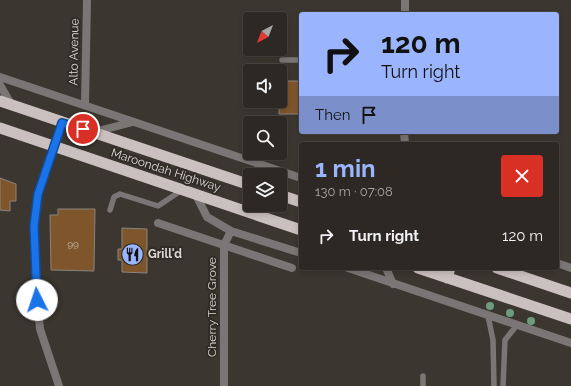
<!DOCTYPE html>
<html lang="en">
<head>
<meta charset="utf-8">
<style>
	:root { --surface:#2d2824; --page:#35302c; --text:#f1f3f6; --muted:#a7a6a6; --line:#484441; --accent:#9ab5fd }
	body { margin:0; font-family:Raleway,sans-serif; background:var(--page); color:var(--text); height:100vh; display:flex; flex-direction:column; font-size:15px; white-space:nowrap }
	* { box-sizing:border-box; margin:0 }
	p { font-size:13px; color:var(--muted) }
	.icon { flex:none; width:22px; height:22px; fill:none; stroke:currentColor; stroke-width:2; stroke-linecap:round; stroke-linejoin:round }
	.map { position:relative; flex:1; overflow:hidden }
	.side { position:absolute; left:299px; top:142px; width:260px; height:128px; display:flex; flex-direction:column; background:var(--surface); border-radius:4px; box-shadow:0 2px 6px #0003,0 0 0 1px var(--line) }
	.side>* { flex:none }
	.guide { position:absolute; left:299px; top:12px; width:260px; height:122px; border-radius:4px; box-shadow:0 2px 6px #0003,0 0 0 1px var(--line); background:#9ab5fd; color:#111; overflow:hidden }
	.needle { width:26px; rotate:222deg }
	.fabs { position:absolute; left:243px; top:12px; display:grid; gap:8px }
	.fabs a { display:grid; place-items:center; width:44px; height:44px; border-radius:4px; background:var(--surface); box-shadow:0 2px 6px #0003,0 0 0 1px var(--line); font-size:20px }
	.pin { position:absolute; display:grid; place-items:center; width:34px; height:34px; color:#fff; margin:-17px; border:2px solid #fff; border-radius:50%; box-shadow:0 1px 4px #0007 }
	.me { position:absolute; width:44px; margin:-22px; rotate:356deg; stroke-linejoin:round; filter:drop-shadow(0 0 3px #0008) }
	.turn { display:flex; align-items:center; gap:14px; height:84px; padding:0 16px; font-size:18px }
	.turn .icon { width:52px; height:52px; stroke-width:2.5 }
	.turn b { display:block; font-size:28px; line-height:34px }
	.then { display:flex; align-items:center; height:38px; padding:0 16px; background:#0003; gap:8px; font-size:15px }
	.round { display:grid; place-items:center; flex:none; width:42px; height:42px; border-radius:4px; background:var(--page) }
	.summary { display:flex; align-items:center; justify-content:space-between; height:68px; padding:0 16px }
	h1 { font-size:24px; font-weight:700; line-height:30px; color:var(--accent) }
	ul { padding:0; list-style:none }
	li { display:flex; align-items:center; gap:12px; height:52px; padding:0 16px }
	li div { flex:1 }
	li b { display:block; font-size:15px }
	li em { font-style:normal }
	.map>svg:first-child { display:block }
	.building { fill:#7f562b; stroke:#8b847e }
	.lines { fill:none; stroke-linecap:round; stroke-linejoin:round }
	.service { stroke:#7b7676; stroke-width:5.5 }
	.minor { stroke:#7b7676; stroke-width:8 }
	.trunk { stroke:#cac0bf; stroke-width:11 }
	.tree { fill:#6d9b7e }
	.route-casing { stroke:#114b97; stroke-width:10 }
	.route { stroke:#1a73e8; stroke-width:7 }
	.labels { text-anchor:middle; dominant-baseline:central; stroke-width:4; stroke-linejoin:round; paint-order:stroke }
	.number-label { font-size:10px; fill:#c5b8aa }
	.street-label { font-size:12px; fill:#dcd8d5; stroke:#312c26 }
	.poi-label { font-size:12px; font-weight:bold; fill:#dcd8d5; stroke:#312c26; text-anchor:start }
</style>
</head>
<body>
<div class="map">
<svg width="571" height="386" viewBox="0 0 571 386">
	<rect width="100%" height="100%" fill="#3c3630"/>
	<path class="building" d="M285,81H301V114H279L280,87H285Z
		M0,178L16,184V201H10V211L0,210Z
		M58,209H95L94,271L51,270L50,215H58Z
		M122,228L147,229V273L122,272V260H118V249H122Z"/>
	<g class="lines">
		<path class="service" d="M282,60H301
			M110,210L114,197L120,194L158,206L182,190
			M488,316L493,340L494,386
			M423,386V376
			M503,386L505,340L517,325"/>
		<path class="minor" d="M405,14V0
			M0,77L301,178
			M0,85L12,106
			M85,105L87,0
			M94,132L133,122
			M404,132L405,144
			M195,193L207,217L231,231L301,253
			M158,223L292,268
			M557,263L571,268
			M348,268L571,343
			M386,268L393,284
			M59,386L40,329L36,285L34,226L38,194L62,123
			M224,386V245L231,231"/>
		<path class="trunk" d="M0,101L250,185
			M0,128L301,230
			M280,195L301,202
			M418,268L571,319
			M497,268L571,293
			M447,278L450,268"/>
	</g>
	<g class="tree">
		<circle cx="490" cy="306" r="4"/>
		<circle cx="510" cy="313" r="4"/>
		<circle cx="531" cy="321" r="4"/>
	</g>
	<g class="lines">
		<defs>
			<path id="route" d="M37,300L34,226L38,194L62,123L83,129"/>
		</defs>
		<use href="#route" class="route-casing"/>
		<use href="#route" class="route"/>
	</g>
	<defs>
		<symbol id="restaurant-disc" viewBox="-11 -11 22 22"><circle r="9.5" fill="#9ab5fd" stroke="#312c26"/><path d="M-5-6h1v4h1v-4h1v4h1v-4h1v5L-1.5 .5V6h-2V.5L-5-1ZM5-6V6H3V1.5H1.5Q1.5-4 5-6Z" fill="#111"/></symbol>
	</defs>
	<g fill-rule="evenodd">
		<use href="#restaurant-disc" x="120" y="242" width="25" height="25"/>
	</g>
	<g class="labels">
		<g class="number-label">
			<text x="73" y="243">99</text>
		</g>
		<g class="street-label">
			<text transform="translate(74 52) rotate(-89)">Alto Avenue</text>
			<text transform="translate(166 170) rotate(18)">Maroondah Highway</text>
			<text transform="translate(212 307) rotate(-90)">Cherry Tree Grove</text>
		</g>
		<g class="poi-label">
			<text x="148" y="254">Grill'd</text>
		</g>
	</g>
</svg>
<div class="fabs">
<a><svg class="needle" viewBox="-14 -14 28 28"><path d="M0-13l5 13h-10z" fill="#e53935"/><path d="M0 13l5-13h-10z" fill="#a7a6a6"/></svg></a>
<a><svg class="icon" aria-label="sound" viewBox="0 0 24 24"><path d="M4 9h4l5-4v14l-5-4H4zM17 9q2 3 0 6"/></svg></a>
<a><svg class="icon" aria-label="search" viewBox="0 0 24 24"><circle cx="10" cy="10" r="6"/><path d="M15 15l6 6"/></svg></a>
<a><svg class="icon" aria-label="layers" viewBox="0 0 24 24"><path d="M12 4l9 5-9 5-9-5zM3 14l9 5 9-5"/></svg></a>
</div>
<div class="pin" style="left:83px;top:129px;background:#d93025"><svg class="icon" aria-label="arrive" viewBox="0 0 24 24"><path d="M6 21V4h12l-3 4 3 4H6"/></svg></div>
<svg class="me" style="left:37px;top:300px" viewBox="-20 -20 40 40"><circle r="19" fill="#fff"/><path d="M0-13L10 11 0 6-10 11z" fill="#1a73e8"/></svg>
<div class="guide">
<div class="turn"><svg class="icon" aria-label="right" viewBox="0 0 24 24"><path d="M7 20v-9h11M14 6l5 5-5 5"/></svg><div><b>120 m</b>Turn right</div></div>
<div class="then">Then<svg class="icon" aria-label="arrive" viewBox="0 0 24 24"><path d="M6 21V4h12l-3 4 3 4H6"/></svg></div>
</div>
<section class="side">
<div class="summary"><div><h1>1 min</h1><p>130 m · 07:08</p></div><a class="round" style="background:#d93025;color:#fff"><svg class="icon" aria-label="close" viewBox="0 0 24 24"><path d="M6 6l12 12M18 6L6 18"/></svg></a></div>
<ul>
<li><svg class="icon" aria-label="right" viewBox="0 0 24 24"><path d="M7 20v-9h11M14 6l5 5-5 5"/></svg><div><b>Turn right</b></div><em>120 m</em></li>
</ul>
</section>
</div>
</body>
</html>
